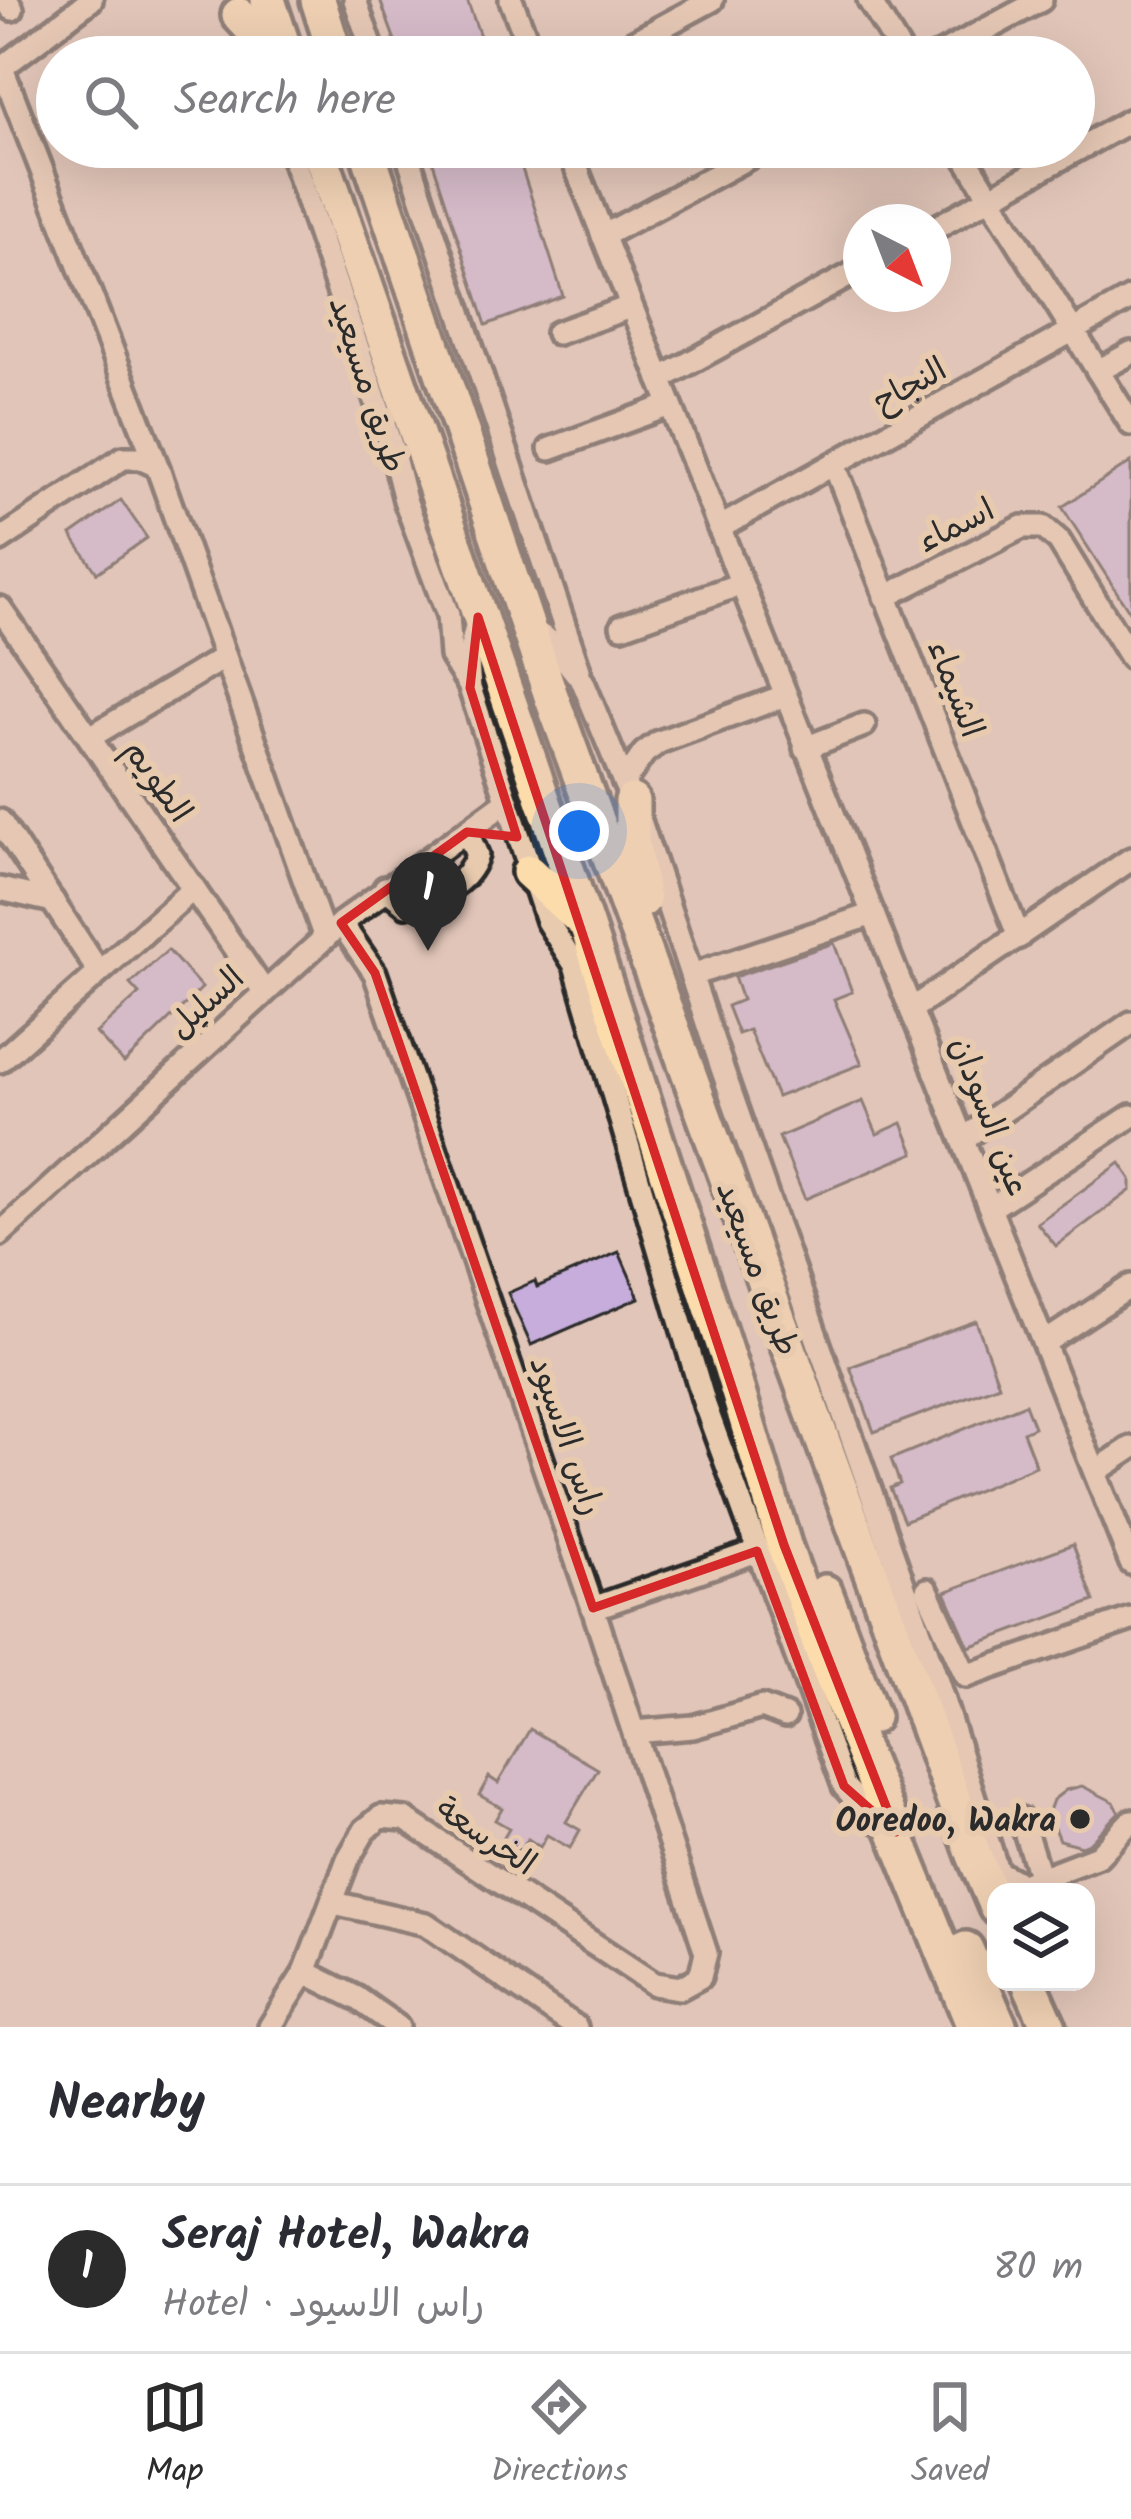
<!DOCTYPE html>
<meta charset="utf-8">
<style>
body{margin:0;font-family:Kalam,"Playpen Sans Arabic",sans-serif;background:#f7f7f7;color:#2b2b33}
.controls{position:absolute;right:36px;bottom:36px;display:grid;overflow:hidden;border-radius:24px;box-shadow:0 12px 48px #0002}
.controls button{width:108px;height:108px;display:grid;place-items:center;padding:0;border:0;border-bottom:3px solid #e1e1e2;background:#fff;color:#2b2b33;font:60px sans-serif}
.compass{position:absolute;left:843px;top:204px;width:108px;height:108px;border-radius:50%;background:#fff;box-shadow:0 12px 48px #0002;rotate:138deg}
.you{position:absolute;left:579px;top:831px;width:42px;height:42px;margin:-30px;border:9px solid #fff;border-radius:50%;background:#1a73e8;box-shadow:0 0 0 18px #1a73e833}
.badge{display:grid;place-items:center;width:78px;height:78px;border-radius:50%;background:#2b2b2b;color:#fff;font-size:39px;font-weight:700}
.pin{position:absolute;translate:-50% -99px;filter:drop-shadow(0 3px 6px #0008)}
.pin::after{content:'';position:absolute;top:63px;width:42px;height:36px;background:inherit;clip-path:polygon(0 0,100% 0,50% 100%)}
.list{margin:0;padding:0;list-style:none}
h2{display:flex;justify-content:space-between;align-items:center;height:156px;margin:0;padding:0 48px;font-size:51px}
h2 small{font-size:39px;font-weight:400;color:#7c7c81}
.list li{display:grid;grid-template-columns:78px 1fr auto;gap:36px;align-items:center;box-sizing:border-box;height:168px;padding:0 48px;border-top:3px solid #e1e1e2}
.list b{display:block;font-size:45px;white-space:nowrap}
.list p{margin:0;font-size:39px;white-space:nowrap;color:#7c7c81}
.list em{font-size:39px;font-style:normal;color:#7c7c81}
.icon{flex:none;width:66px;height:66px;fill:none;stroke:currentColor;stroke-width:2;stroke-linecap:round;stroke-linejoin:round}
.map{position:relative;flex:none;width:1131px;height:2027px;overflow:hidden}
.search{position:absolute;background:#fff;box-shadow:0 12px 48px #0002;left:36px;right:36px;top:36px;height:132px;display:flex;align-items:center;gap:30px;box-sizing:border-box;padding:0 42px;border-radius:66px;color:#7c7c81;font-size:45px}
.sheet{height:324px;background:#fff}
nav{display:flex;justify-content:space-around;align-items:center;box-sizing:border-box;height:168px;border-top:3px solid #e1e1e2;background:#fff;font-size:33px;color:#7c7c81}
nav a{display:grid;justify-items:center;gap:6px}
nav .on{color:#2b2b2b}
.map>svg:first-child{display:block}
.building{fill:#c6addc;stroke:#2b2b2b;stroke-width:3}
.lines{fill:none;stroke-linecap:round;stroke-linejoin:round}
.minor-casing{stroke:#2b2b2b;stroke-width:30}
.highway-casing{stroke:#2b2b2b;stroke-width:42}
.minor{stroke:#e8cbaf;stroke-width:21}
.highway{stroke:#fddcac;stroke-width:33}
.marked{fill:none;stroke:#d62828;stroke-width:9;stroke-linejoin:round}
.poi-dot{fill:#2b2b2b;stroke:#e8cbaf;stroke-width:4.5}
.labels{text-anchor:middle;stroke-width:12;stroke-linejoin:round;paint-order:stroke}
.street-label{font-size:33px;fill:#2b2b2b;stroke:#e8cbaf}
.poi-label{font-size:33px;font-weight:bold;fill:#2b2b2b;stroke:#e8cbaf;text-anchor:end}
</style>
<div class="map">
<svg width="1131" height="2027" viewBox="0 0 1131 2027">
<rect width="100%" height="100%" fill="#e1c5b8"/>
<filter id="ink" filterUnits="userSpaceOnUse"><feTurbulence type="fractalNoise" baseFrequency=".00833" numOctaves="2"/><feDisplacementMap in="SourceGraphic" scale="24" xChannelSelector="R" yChannelSelector="G"/><feConvolveMatrix kernelMatrix="1 2 1 2 8 2 1 2 1" color-interpolation-filters="sRGB"/></filter>
<g filter="url(#ink)">
<g class="building">
<polygon points="380,0 467,0 485,50 480,51 483,57 401,57"/>
<polygon points="428,147 515,147 563,296 486,325"/>
<polygon points="1131,462 1131,614 1062,507"/>
<polygon points="121,500 147,538 97,573 71,535"/>
<polygon points="834,943 852,992 834,999 862,1064 777,1097 749,1030 738,1034 727,1006 742,1000 734,977"/>
<polygon points="168,950 202,988 124,1063 96,1033 139,994 130,984"/>
<polygon points="863,1101 877,1134 902,1123 914,1153 805,1199 779,1137"/>
<polygon points="1120,1163 1131,1179 1131,1190 1056,1246 1037,1223"/>
<polygon points="619,1252 639,1298 531,1345 508,1293 535,1281 537,1287"/>
<polygon points="976,1321 999,1385 874,1432 850,1367"/>
<polygon points="1025,1404 1034,1427 1023,1432 1036,1466 904,1521 890,1488 900,1484 891,1459"/>
<polygon points="1073,1544 1094,1601 969,1647 945,1592"/>
<polygon points="530,1729 598,1769 566,1822 580,1830 570,1848 547,1835 540,1847 528,1839 521,1851 502,1840 509,1828 495,1820 502,1808 479,1795 489,1777 498,1783"/>
<polygon points="1082,1786 1114,1802 1119,1812 1089,1843 1081,1846 1059,1840 1052,1823 1045,1822 1053,1800 1066,1790"/>
</g>
<g class="lines">
<g class="minor-casing">
<g id="minor">
<polyline points="7,0 12,9"/>
<polyline points="355,0 375,57"/>
<polyline points="511,0 533,57"/>
<polyline points="869,0 904,57"/>
<polyline points="606,57 712,0"/>
<polyline points="935,57 1041,0"/>
<polyline points="2,68 157,466 325,938"/>
<polyline points="0,69 91,0"/>
<polyline points="289,147 391,445 405,500 448,615 451,656 469,685"/>
<polyline points="405,147 579,670"/>
<polyline points="568,147 1131,1563"/>
<polyline points="959,147 1131,424"/>
<polyline points="933,229 1131,120"/>
<polyline points="603,236 768,147"/>
<polyline points="557,333 630,307"/>
<polyline points="1098,371 1131,353"/>
<polyline points="660,379 861,269"/>
<polyline points="550,449 670,405"/>
<polyline points="834,464 1019,937"/>
<polyline points="719,528 1131,298"/>
<polyline points="0,540 123,458 140,458 157,466"/>
<polyline points="885,597 1022,527 1043,527 1059,541 1131,658"/>
<polyline points="0,608 264,991"/>
<polyline points="478,618 468,661 470,688 547,921 575,965 705,1405 844,1786 872,1818 894,1831"/>
<polyline points="622,626 741,584"/>
<polyline points="528,627 551,642 583,682 640,821 723,1071 934,1672 1002,1886"/>
<polyline points="90,737 225,657"/>
<polyline points="805,748 864,725"/>
<polyline points="624,782 644,753 659,742 784,696"/>
<polyline points="0,821 99,972"/>
<path d="M385 888 406 905C435 899 467 885 477 855L467 832"/>
<polyline points="0,889 53,901"/>
<polyline points="692,975 873,914"/>
<polyline points="913,1008 1131,859"/>
<polyline points="0,1061 194,888"/>
<polyline points="963,1139 1131,1023"/>
<polyline points="991,1208 1131,1116"/>
<polyline points="0,1234 341,923 506,802"/>
<polyline points="1044,1343 1131,1286"/>
<polyline points="1095,1472 1131,1448"/>
<polyline points="927,1590 966,1676 1131,1619"/>
<polyline points="593,1608 757,1551"/>
<polyline points="634,1732 693,1727 762,1707 785,1716"/>
<polyline points="1021,1819 1040,1878"/>
<polyline points="998,1872 1022,1885 1098,1856 1131,1821"/>
<polyline points="334,1903 426,1924 576,2027"/>
<polyline points="305,1972 357,1998 398,2027"/>
<polyline points="270,2027 305,1972 348,1859 365,1830 381,1817 405,1819 654,1984 680,1988 700,1977 706,1953 593,1608 375,973 341,923"/>
</g>
</g>
<g class="highway-casing">
<g id="highway">
<polyline points="268,0 287,57"/>
<polyline points="318,0 336,57"/>
<polyline points="239,15 278,57"/>
<polyline points="318,147 586,924 731,1369 784,1545 828,1667 974,2027"/>
<polyline points="366,147 551,696 974,1855 996,1907"/>
<polyline points="632,801 632,840 643,900"/>
<polyline points="529,872 581,920"/>
<polyline points="825,1592 872,1717"/>
<polyline points="966,1949 1000,2027"/>
<polyline points="1029,1982 1049,2027"/>
</g>
</g>
<use href="#minor" class="minor"/>
<use href="#highway" class="highway"/>
</g>
</g>
<path d="M0 0H1131V2027H0ZM478 617 784 1545 896 1832 844 1786 757 1551 593 1608 375 973 341 923 467 832 517 837 470 688Z" fill="#e1c5b8" fill-opacity=".55" fill-rule="evenodd"/>
<path class="marked" d="M478 617 784 1545 896 1832 844 1786 757 1551 593 1608 375 973 341 923 467 832 517 837 470 688Z"/>
<circle class="poi-dot" cx="1080" cy="1819" r="12"/>
<g class="labels">
<g class="street-label">
<text transform="translate(369 384) rotate(72)" y="12">طريق مسيعيد</text>
<text transform="translate(909 384) rotate(-29)" y="12">النجاح</text>
<text transform="translate(955 524) rotate(-27)" y="12">اسماء</text>
<text transform="translate(957 688) rotate(69)" y="12">الشيماء</text>
<text transform="translate(159 780) rotate(55)" y="12">الطويم</text>
<text transform="translate(205 1001) rotate(-42)" y="12">السليل</text>
<text transform="translate(991 1116) rotate(69)" y="12">عين السودان</text>
<text transform="translate(759 1268) rotate(70)" y="12">طريق مسيعيد</text>
<text transform="translate(568 1435) rotate(71)" y="12">راس الاسيود</text>
<text transform="translate(487 1835) rotate(34)" y="12">الخرسعة</text>
</g>
<g class="poi-label">
<text x="1056" y="1831">Ooredoo, Wakra</text>
</g>
</g>
</svg>
<div class="controls">
<button><svg class="icon" aria-label="layers" viewBox="0 0 24 24"><path d="M12 4l9 5-9 5-9-5zM3 14l9 5 9-5"/></svg></button>
</div>
<svg class="compass" viewBox="-18 -18 36 36"><path d="M0-13l5 13h-10z" fill="#e53935"/><path d="M0 13l5-13h-10z" fill="#7c7c81"/></svg>
<div class="you"></div>
<div class="pin badge" style="left:428px;top:951px">1</div>
<div class="search"><svg class="icon" aria-label="search" viewBox="0 0 24 24"><circle cx="10" cy="10" r="6"/><path d="M15 15l6 6"/></svg>Search here</div>
</div>
<section class="sheet">
<h2>Nearby<small></small></h2>
<ul class="list">
<li><span class="badge">1</span><div><b>Seraj Hotel, Wakra</b><p>Hotel · راس الاسيود</p></div><em>80 m</em></li>
</ul>
</section>
<nav>
<a class="on"><svg class="icon" aria-label="map" viewBox="0 0 24 24"><path d="M3 6l6-2 6 2 6-2v14l-6 2-6-2-6 2zM9 4v14M15 6v14"/></svg>Map</a>
<a><svg class="icon" aria-label="directions" viewBox="0 0 24 24"><path d="M12 3l9 9-9 9-9-9zM9 14v-3h6M13 9l2 2-2 2"/></svg>Directions</a>
<a><svg class="icon" aria-label="saved" viewBox="0 0 24 24"><path d="M7 4h10v16l-5-4-5 4z"/></svg>Saved</a>
</nav>
